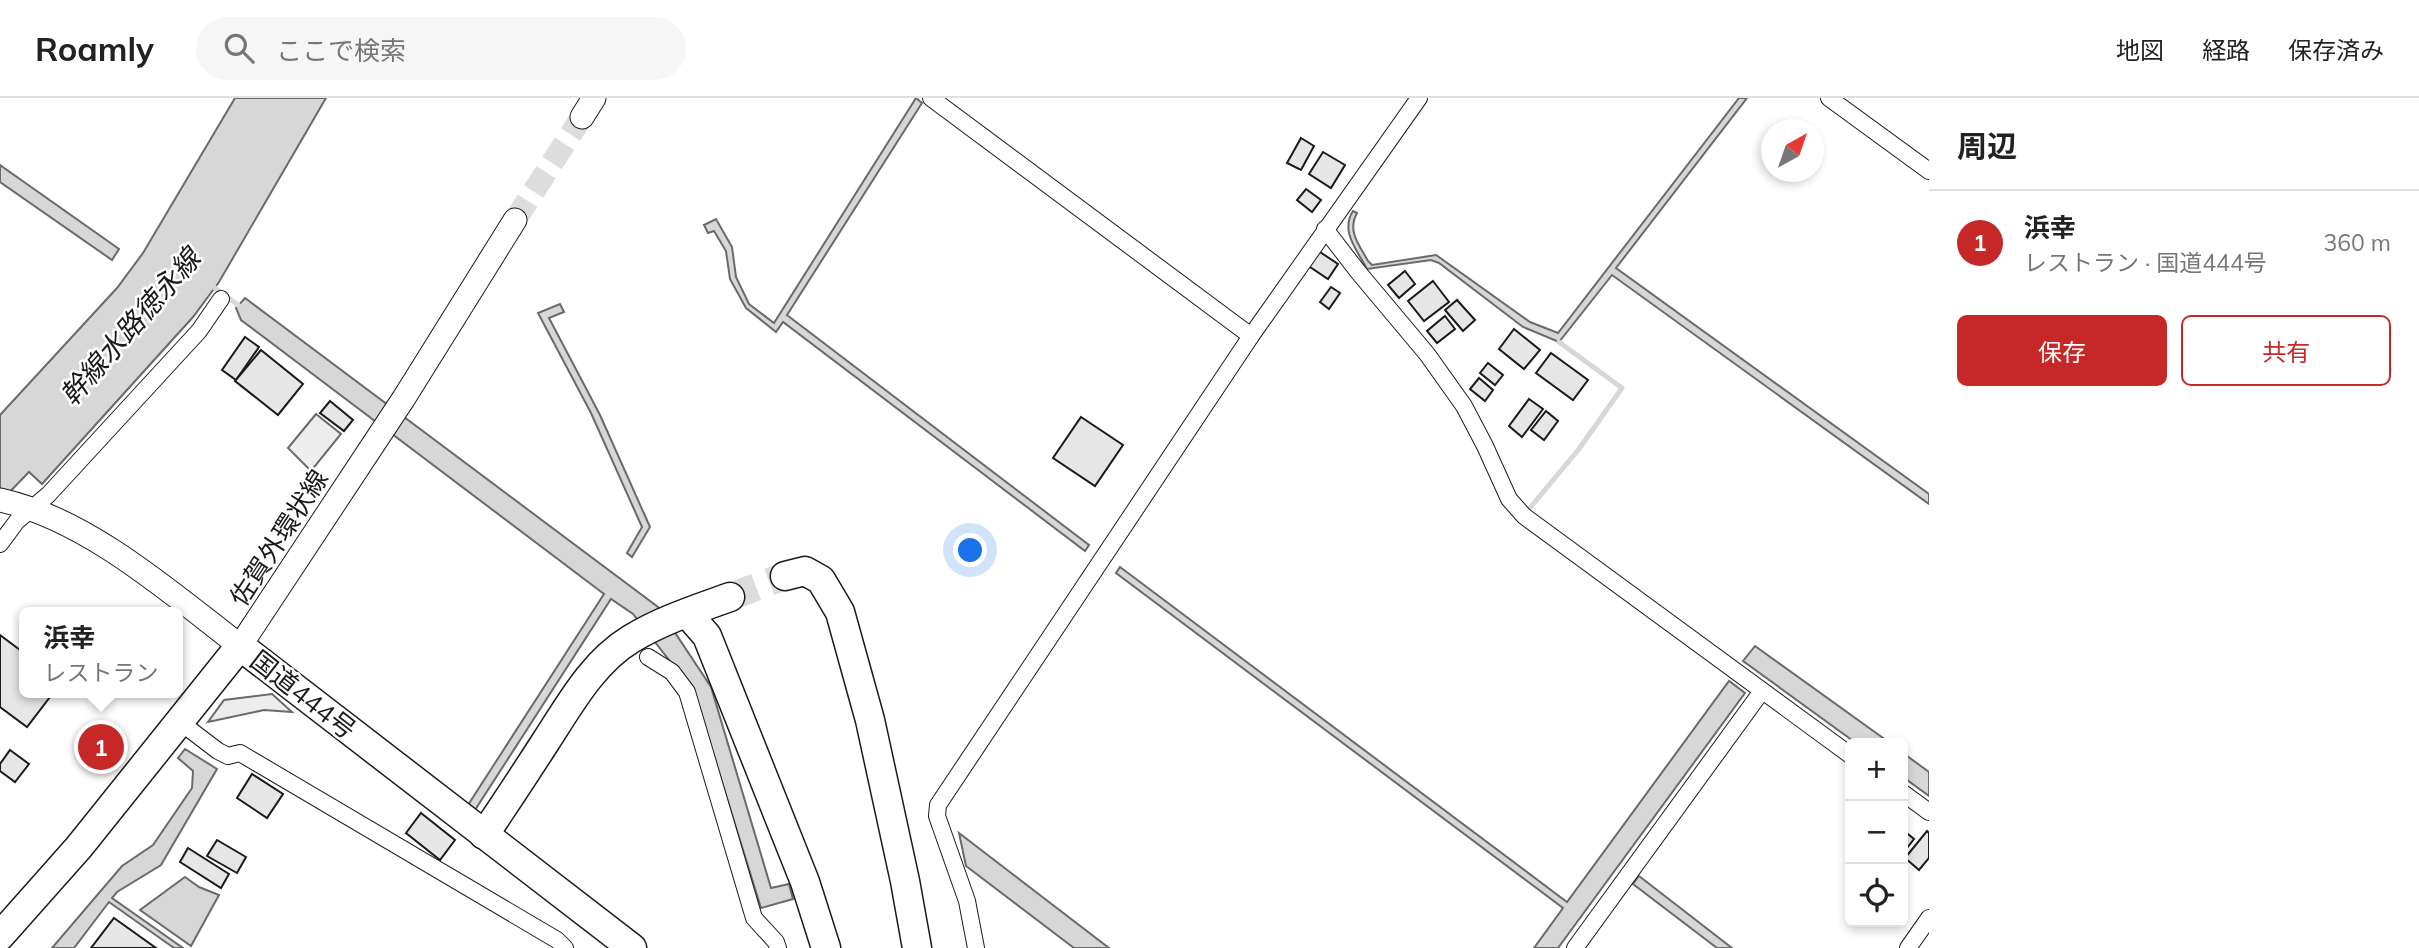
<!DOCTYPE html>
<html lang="ja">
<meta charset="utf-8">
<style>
body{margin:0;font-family:Mulish,"Noto Sans JP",sans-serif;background:#f6f6f6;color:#222}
.controls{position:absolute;right:21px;bottom:21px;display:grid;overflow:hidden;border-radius:10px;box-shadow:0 4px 10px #0003}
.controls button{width:63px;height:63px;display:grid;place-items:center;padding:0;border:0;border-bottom:2px solid #e0e0e0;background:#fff;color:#222;font:35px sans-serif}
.compass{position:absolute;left:1761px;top:21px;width:63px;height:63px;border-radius:50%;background:#fff;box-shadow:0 4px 10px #0003;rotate:40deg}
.you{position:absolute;left:971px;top:453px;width:24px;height:24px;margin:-18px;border:5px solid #fff;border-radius:50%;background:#1a73e8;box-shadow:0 0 0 10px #1a73e833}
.badge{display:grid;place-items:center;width:46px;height:46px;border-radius:50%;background:#c62828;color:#fff;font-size:23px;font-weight:700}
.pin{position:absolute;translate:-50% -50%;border:4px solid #fff;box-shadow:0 2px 7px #0006}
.popup{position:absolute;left:19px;top:509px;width:164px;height:91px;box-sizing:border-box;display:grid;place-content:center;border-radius:10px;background:#fff;filter:drop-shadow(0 2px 5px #0005);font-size:23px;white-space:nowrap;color:#767676}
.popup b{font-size:26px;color:#222}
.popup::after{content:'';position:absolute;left:50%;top:100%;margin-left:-14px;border:14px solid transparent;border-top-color:#fff}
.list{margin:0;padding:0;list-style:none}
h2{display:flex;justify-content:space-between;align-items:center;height:91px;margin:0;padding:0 28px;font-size:30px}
h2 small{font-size:23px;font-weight:400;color:#767676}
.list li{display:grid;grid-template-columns:46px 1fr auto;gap:21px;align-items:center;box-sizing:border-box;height:105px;padding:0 28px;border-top:2px solid #e0e0e0}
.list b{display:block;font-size:26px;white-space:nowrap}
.list p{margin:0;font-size:23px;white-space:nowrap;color:#767676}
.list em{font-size:23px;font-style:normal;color:#767676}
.actions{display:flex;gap:14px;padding:21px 28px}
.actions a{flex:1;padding:16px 0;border:2px solid #c62828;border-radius:10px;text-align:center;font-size:24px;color:#c62828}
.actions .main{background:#c62828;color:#fff}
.icon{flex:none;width:38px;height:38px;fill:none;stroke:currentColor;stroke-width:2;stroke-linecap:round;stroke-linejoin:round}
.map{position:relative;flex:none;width:1929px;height:850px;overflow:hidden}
header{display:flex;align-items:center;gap:42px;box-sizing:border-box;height:98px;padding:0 35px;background:#fff;border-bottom:2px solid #e0e0e0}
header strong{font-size:33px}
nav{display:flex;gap:38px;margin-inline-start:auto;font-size:24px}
.search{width:490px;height:63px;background:#f6f6f6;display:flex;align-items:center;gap:18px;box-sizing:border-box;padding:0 24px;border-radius:38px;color:#767676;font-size:26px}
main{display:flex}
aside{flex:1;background:#fff}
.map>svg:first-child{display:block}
.built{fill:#ededed;stroke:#6a6a6a;stroke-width:2}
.water{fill:#d7d7d7;stroke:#6a6a6a;stroke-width:2}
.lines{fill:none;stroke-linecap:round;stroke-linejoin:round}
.stream{stroke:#d7d7d7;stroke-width:5}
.building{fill:#e6e6e6;stroke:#1a1a1a;stroke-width:2}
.primary-tunnel{stroke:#ddd;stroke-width:23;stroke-dasharray:23 11;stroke-linecap:butt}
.highway-tunnel{stroke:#ddd;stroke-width:28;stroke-dasharray:28 14;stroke-linecap:butt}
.street-casing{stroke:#1a1a1a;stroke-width:18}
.primary-casing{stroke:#1a1a1a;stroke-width:25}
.highway-casing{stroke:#1a1a1a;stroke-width:31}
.street{stroke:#fff;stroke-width:16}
.primary{stroke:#fff;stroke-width:23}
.highway{stroke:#fff;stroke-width:28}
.labels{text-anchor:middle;stroke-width:5;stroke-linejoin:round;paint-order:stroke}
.street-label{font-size:26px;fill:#1a1a1a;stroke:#fff}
.water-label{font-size:28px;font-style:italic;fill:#1a1a1a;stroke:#fff}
</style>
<header>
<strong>Roamly</strong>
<div class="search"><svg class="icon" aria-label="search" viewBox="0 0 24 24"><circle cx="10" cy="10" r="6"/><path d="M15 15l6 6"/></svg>ここで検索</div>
<nav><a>地図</a><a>経路</a><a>保存済み</a></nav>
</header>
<main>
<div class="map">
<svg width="1929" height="850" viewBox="0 0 1929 850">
<rect width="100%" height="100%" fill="#fff"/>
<g class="built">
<polygon points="316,316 341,336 311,373 288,350"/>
<polygon points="272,596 292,614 264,612 208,624 224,602"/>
</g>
<g class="water">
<polygon points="235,0 326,0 219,184 193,219 42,386 29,374 0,404 0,317 117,190 143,155"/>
<polygon points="916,0 922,5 787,217 1089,447 1085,453 783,224 776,234 746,210 730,181 726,153 714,133 708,135 704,127 716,121 732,149 736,179 749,206 774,225"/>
<path d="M1739 0H1747L1616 170 1929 396V406L1612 177 1559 244 1523 229 1439 165 1431 162 1367 171C1357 152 1340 133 1353 113L1357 115C1347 133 1359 147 1368 163L1372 167 1436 157 1530 224 1558 235Z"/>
<polygon points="0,67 119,151 112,162 0,84"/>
<polygon points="245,200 658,509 711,589 771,790 789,786 793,801 761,810 694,594 633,516 611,501 475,712 468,707 604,496 241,222 236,210"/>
<polygon points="560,206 564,214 549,220 600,317 650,429 632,459 627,455 642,429 591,315 538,215"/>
<polygon points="1120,469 1567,804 1729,583 1745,595 1558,850 1534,850 1563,810 1116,475"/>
<polygon points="1755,548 1890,645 1856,645 1743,563"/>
<polygon points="185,651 217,671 161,767 117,794 112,800 183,850 174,850 109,804 74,850 52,850 122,768 153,747 192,690 193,673 178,660"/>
<polygon points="1903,655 1929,674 1929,698 1903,679"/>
<polygon points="959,735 1109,850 1074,850 966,768"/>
<polygon points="1639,778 1732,850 1717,850 1633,786"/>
<polygon points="185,779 199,789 219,797 191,848 140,812"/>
</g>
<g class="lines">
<g class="stream">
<polyline points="211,187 242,210"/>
<polyline points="1529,411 1579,351 1622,290 1559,244"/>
</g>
</g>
<g class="building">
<polygon points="1301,40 1314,48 1301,72 1287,65"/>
<polygon points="1323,54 1345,67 1331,90 1309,76"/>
<polygon points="1306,91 1321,102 1312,114 1297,102"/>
<polygon points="1317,152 1338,166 1328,181 1307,167"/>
<polygon points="1405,173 1415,186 1399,200 1388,187"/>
<polygon points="1433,183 1449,204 1424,223 1408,203"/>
<polygon points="1331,189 1340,195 1329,211 1320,204"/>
<polygon points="1457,202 1475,222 1463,233 1445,212"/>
<polygon points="1445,218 1455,231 1437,245 1427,233"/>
<polygon points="1514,231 1540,252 1524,271 1499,251"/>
<polygon points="245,239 259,249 236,282 222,272"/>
<polygon points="261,252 303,286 278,317 235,283"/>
<polygon points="1551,255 1588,282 1573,302 1536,275"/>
<polygon points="1488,265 1503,277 1495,287 1480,275"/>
<polygon points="1479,280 1493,292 1485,303 1470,291"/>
<polygon points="1529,301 1543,311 1522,339 1509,328"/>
<polygon points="330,303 353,322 344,333 320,315"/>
<polygon points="1546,313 1558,323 1544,342 1531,332"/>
<polygon points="1081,319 1123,347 1095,388 1053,360"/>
<polygon points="0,537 24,555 24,595 53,595 27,629 0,609"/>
<polygon points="106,626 121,638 96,671 81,660"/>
<polygon points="10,652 29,666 15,684 0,673 0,666"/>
<polygon points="252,676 283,696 267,720 237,700"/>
<polygon points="421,715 455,742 440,762 406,735"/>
<polygon points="1903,732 1914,741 1903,755"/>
<polygon points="1927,733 1929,735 1929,760 1919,772 1905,760"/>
<polygon points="217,742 246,759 237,775 207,758"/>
<polygon points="188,750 229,776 221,790 180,764"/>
<polygon points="114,820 156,850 91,850"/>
</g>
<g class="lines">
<polyline class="primary-tunnel" points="515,122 582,19"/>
<polyline class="highway-tunnel" points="730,499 785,478"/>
<g class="street-casing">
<g id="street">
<polyline points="931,0 1251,238"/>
<polyline points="1829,0 1929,73"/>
<polyline points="1325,131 1359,175 1427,256 1464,308 1485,348 1509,401 1524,418 1850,657"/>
<polyline points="0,446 17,423 48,397 199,233 221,201"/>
<polyline points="648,559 672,574 687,594 754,820 776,844 778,850"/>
<polyline points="180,624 218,653 228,658 240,655 557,842 565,850"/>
<polyline points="1903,695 1929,714"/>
<polyline points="976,850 967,803 937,718 938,707 1251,238 1419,0"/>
<polyline points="1575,850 1762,593"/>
<polyline points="1908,850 1929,820"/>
</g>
</g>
<g class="primary-casing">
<g id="primary">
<polyline points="582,19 594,0"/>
<path d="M0 402C87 421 170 494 240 548L404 300 515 122"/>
</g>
</g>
<g class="highway-casing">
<g id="highway">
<polyline points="785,478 805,473 821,482 840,514 870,622 905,783 917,850"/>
<polyline points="687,515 707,538 805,784 826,850"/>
<path d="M484 737C505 706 526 674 546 643 570 606 593 564 631 541 662 522 697 511 730 499"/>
<polyline points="0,838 79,749 240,548 632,850"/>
</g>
</g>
<use href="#street" class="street"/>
<use href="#primary" class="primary"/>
<use href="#highway" class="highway"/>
</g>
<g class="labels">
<g class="street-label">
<text transform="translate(279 440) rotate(-57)" y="9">佐賀外環状線</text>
<text transform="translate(303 597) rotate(38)" y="9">国道444号</text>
</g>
<g class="water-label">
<text transform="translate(130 229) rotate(-49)" y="10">幹線水路徳永線</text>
</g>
</g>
</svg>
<div class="controls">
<button>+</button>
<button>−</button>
<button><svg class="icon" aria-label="locate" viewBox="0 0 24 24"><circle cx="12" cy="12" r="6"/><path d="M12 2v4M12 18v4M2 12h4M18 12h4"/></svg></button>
</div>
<svg class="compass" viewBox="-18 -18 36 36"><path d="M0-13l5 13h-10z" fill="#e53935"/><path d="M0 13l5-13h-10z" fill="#767676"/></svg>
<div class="you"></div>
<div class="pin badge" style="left:101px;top:649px">1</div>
<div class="popup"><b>浜幸</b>レストラン</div>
</div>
<aside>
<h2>周辺<small></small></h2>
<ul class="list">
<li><span class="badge">1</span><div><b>浜幸</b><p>レストラン · 国道444号</p></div><em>360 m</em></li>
</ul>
<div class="actions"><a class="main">保存</a><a>共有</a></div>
</aside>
</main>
